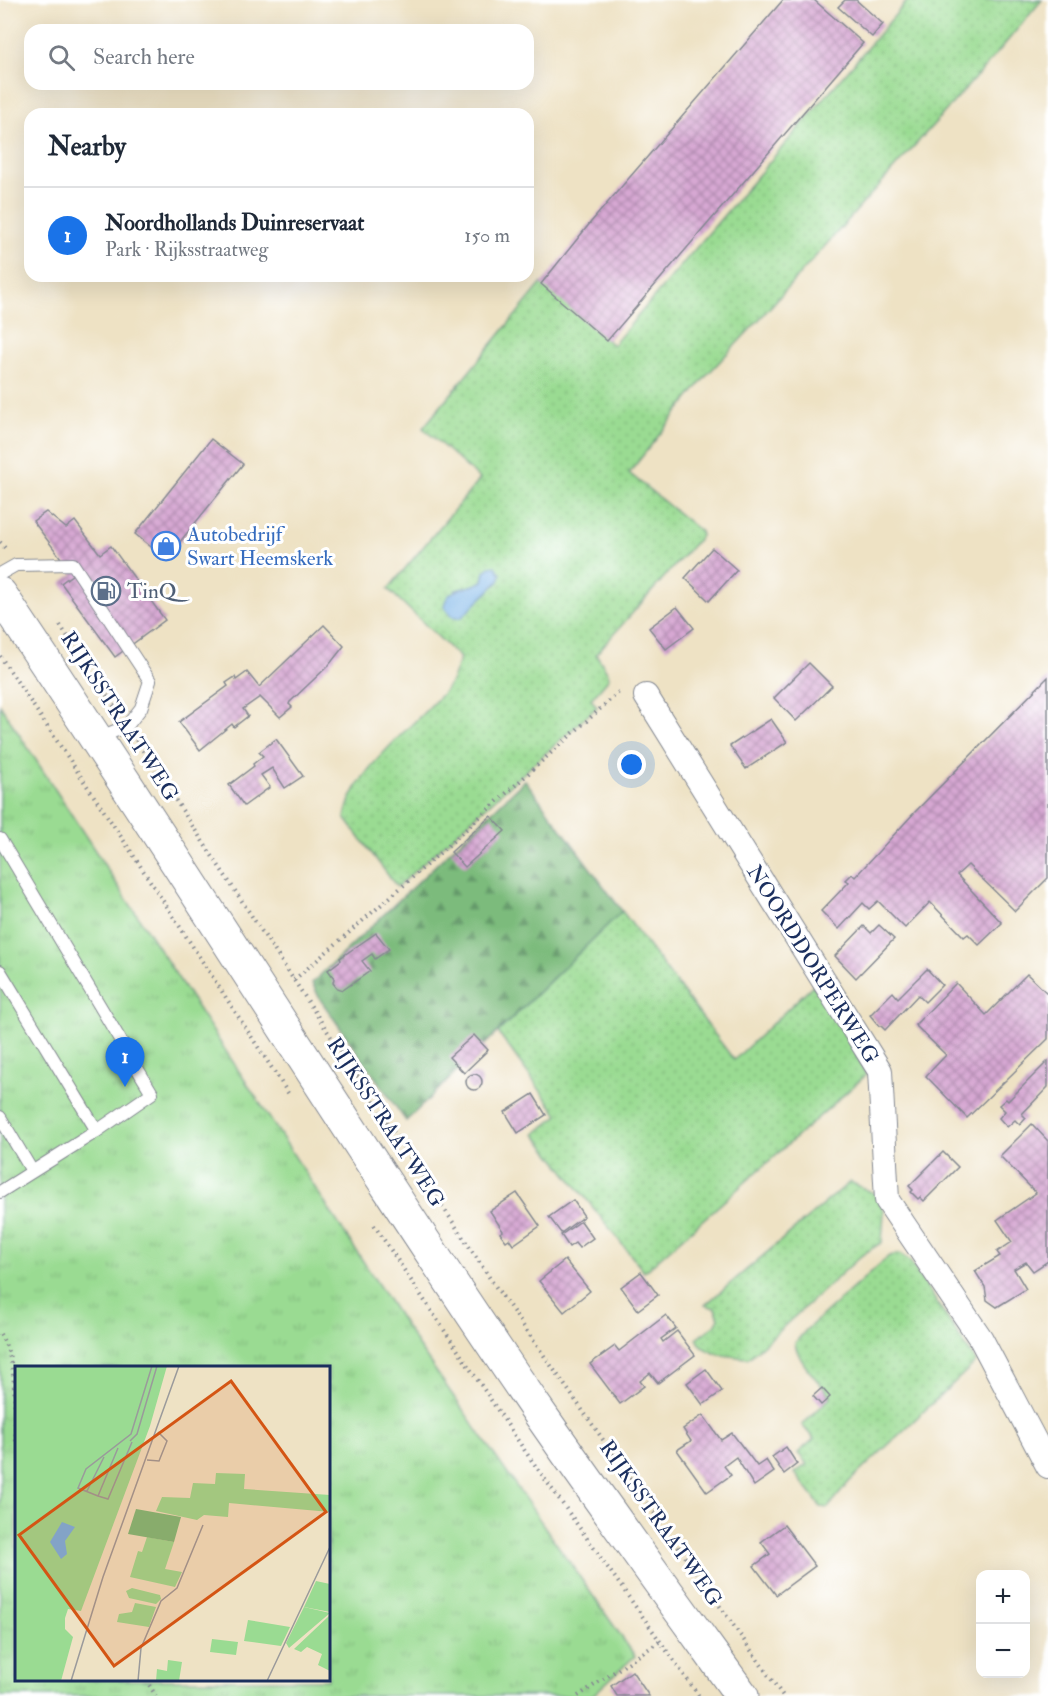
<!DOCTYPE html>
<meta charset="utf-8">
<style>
body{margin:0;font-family:"IM FELL Double Pica",serif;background:#f2f2f3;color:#1f2937}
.controls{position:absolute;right:18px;bottom:18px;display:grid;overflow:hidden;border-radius:12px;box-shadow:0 6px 24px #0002}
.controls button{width:54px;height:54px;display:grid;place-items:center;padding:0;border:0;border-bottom:2px solid #e0e1e3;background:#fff;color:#1f2937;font:30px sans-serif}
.you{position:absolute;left:632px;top:765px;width:21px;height:21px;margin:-15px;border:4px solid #fff;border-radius:50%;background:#1a73e8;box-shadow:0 0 0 9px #1a73e833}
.badge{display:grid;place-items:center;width:39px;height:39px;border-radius:50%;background:#1a73e8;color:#fff;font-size:20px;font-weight:700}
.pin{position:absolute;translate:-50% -50px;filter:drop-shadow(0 2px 3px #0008)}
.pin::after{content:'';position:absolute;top:32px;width:21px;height:18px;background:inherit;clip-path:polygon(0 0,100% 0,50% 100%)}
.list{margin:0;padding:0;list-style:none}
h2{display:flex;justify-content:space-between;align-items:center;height:78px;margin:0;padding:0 24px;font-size:26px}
h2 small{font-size:20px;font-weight:400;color:#747a83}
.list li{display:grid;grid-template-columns:39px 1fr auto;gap:18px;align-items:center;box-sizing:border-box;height:96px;padding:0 24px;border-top:2px solid #e0e1e3}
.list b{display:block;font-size:22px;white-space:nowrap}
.list p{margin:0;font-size:20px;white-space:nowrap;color:#747a83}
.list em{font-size:20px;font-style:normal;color:#747a83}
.icon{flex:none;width:33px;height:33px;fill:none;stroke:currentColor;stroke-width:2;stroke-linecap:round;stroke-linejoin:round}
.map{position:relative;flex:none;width:1048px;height:1696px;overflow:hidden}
.search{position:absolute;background:#fff;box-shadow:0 6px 24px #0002;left:24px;top:24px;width:510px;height:66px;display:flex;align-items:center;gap:15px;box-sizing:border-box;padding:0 21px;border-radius:18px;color:#747a83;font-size:22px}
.panel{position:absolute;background:#fff;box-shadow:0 6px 24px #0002;left:24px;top:108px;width:510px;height:174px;border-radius:18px}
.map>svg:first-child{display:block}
.grass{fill:url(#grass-dots);stroke:#5a8578;stroke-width:1.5;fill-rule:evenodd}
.forest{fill:url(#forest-firs);stroke:#4b756d;stroke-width:1.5}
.park{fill:url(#park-tufts);stroke:#5a8578;stroke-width:1.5;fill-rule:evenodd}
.water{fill:#75b1e7;stroke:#4870a2;stroke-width:1.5}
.building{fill:url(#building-cross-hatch)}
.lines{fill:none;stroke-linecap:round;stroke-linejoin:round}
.lane-casing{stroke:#848891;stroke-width:14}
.street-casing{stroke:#848891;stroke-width:26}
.secondary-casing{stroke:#848891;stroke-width:35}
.path{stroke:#848891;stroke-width:4;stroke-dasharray:1.5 4.5;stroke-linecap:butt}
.lane{stroke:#fff;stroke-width:12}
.street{stroke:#fff;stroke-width:24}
.secondary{stroke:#fff;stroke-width:33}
.labels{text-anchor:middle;stroke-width:6;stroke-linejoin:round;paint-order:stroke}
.shop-label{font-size:21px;fill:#366cbe;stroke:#fff;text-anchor:start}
.service-label{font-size:21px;fill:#4e5e75;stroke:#fff;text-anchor:start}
.street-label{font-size:21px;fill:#1b2f5e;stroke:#fff}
.inset-road{fill:none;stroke:#9a9a9b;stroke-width:1.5}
.view{fill:#d45514;fill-opacity:0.15;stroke:#d45514;stroke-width:3}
.inset-edge{fill:none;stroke:#1b2f5e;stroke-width:3}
</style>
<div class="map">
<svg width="1048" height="1696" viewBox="0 0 1048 1696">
<defs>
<pattern id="grass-dots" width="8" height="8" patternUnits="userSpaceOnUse" patternTransform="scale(1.5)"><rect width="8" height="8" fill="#9adb92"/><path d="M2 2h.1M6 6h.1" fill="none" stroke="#84bc80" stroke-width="1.8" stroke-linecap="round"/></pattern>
<pattern id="forest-firs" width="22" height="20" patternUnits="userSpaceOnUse" patternTransform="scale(1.5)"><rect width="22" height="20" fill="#7bbb7c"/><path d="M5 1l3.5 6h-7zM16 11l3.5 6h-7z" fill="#649869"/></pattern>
<pattern id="park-tufts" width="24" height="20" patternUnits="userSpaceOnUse" patternTransform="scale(1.5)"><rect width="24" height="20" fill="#9adb92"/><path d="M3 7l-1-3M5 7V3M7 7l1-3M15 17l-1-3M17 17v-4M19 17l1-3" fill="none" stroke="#84bc80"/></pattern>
<pattern id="building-cross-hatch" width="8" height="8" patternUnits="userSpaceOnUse" patternTransform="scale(1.5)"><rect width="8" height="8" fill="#d7a8d3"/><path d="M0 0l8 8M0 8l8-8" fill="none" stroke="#ae89ae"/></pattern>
</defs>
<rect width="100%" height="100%" fill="#fff"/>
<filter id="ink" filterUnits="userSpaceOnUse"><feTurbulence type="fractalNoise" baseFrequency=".0167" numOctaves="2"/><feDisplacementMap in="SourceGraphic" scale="12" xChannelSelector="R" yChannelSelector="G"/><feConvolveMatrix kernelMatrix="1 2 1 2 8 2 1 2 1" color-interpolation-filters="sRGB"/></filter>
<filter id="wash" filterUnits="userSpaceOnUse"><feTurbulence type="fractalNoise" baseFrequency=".008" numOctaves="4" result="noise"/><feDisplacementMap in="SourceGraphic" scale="24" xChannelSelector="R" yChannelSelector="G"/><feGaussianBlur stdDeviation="1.35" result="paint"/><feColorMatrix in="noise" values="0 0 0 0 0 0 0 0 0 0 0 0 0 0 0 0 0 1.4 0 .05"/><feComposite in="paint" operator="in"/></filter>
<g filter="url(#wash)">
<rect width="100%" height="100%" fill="#eee2c4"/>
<g class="grass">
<path d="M908 0H1042L993 58 756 323 707 375 629 473 700 531 701 536 596 654 608 673 609 678 591 699 597 707 397 887 345 818C352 769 417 725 447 688 453 681 456 668 460 658L388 589 480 479 423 428 542 283 613 345ZM485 572 499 581 461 618 451 616 455 590 476 585 483 581Z"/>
<polygon points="622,911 734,1060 813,985 845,1031 866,1075 644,1272 535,1134 558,1115 498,1032"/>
<path d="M850 1182 876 1194 884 1211 882 1242 862 1255 749 1358C732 1356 703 1357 697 1338L715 1325 719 1318 715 1308 705 1305Z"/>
<path d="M899 1254 909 1260 976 1362 849 1482 828 1508 821 1507 795 1473 807 1464 798 1453 814 1439 802 1425 831 1397C819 1381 798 1363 795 1343L806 1330 889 1256Z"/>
</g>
<polygon class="forest" points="525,780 622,911 406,1121 320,999 312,983"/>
<path class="park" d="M0 705 419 1347 635 1656 592 1696H0ZM16 1368H328V1680H16Z"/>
<path class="water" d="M496 566 501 574 499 581 461 618 451 616 444 607C446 586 469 590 483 581L485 572 490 567Z"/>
<g id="blocks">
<g class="building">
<polygon points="783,0 814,0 863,43 607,341 541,284 591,222"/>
<polygon points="845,0 856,0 883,24 872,37 838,7"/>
<polygon points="211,439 243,464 166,559 135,534"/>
<polygon points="46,512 66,528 75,521 100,554 111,546 165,620 115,657 61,583 73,574 33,521"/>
<polygon points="712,548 737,570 709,601 685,578"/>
<polygon points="677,607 694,628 666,649 649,628"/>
<polygon points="324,625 344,646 329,665 290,702 289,704 292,707 280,717 260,697 243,709 248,716 234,727 232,724 200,750 179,722 228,686 226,683 235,677 236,680 247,672 259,687"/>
<polygon points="809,663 832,686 796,721 774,698"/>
<polygon points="1048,677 1048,878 1015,911 968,865 957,875 1002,923 979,945 968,934 964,937 930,902 905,928 878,901 869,909 863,903 839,929 821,911 849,882 846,880 852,874 855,877 915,812"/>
<polygon points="771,719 787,742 746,769 730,746"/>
<polygon points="276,739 303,776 285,788 272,768 261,775 270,787 244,806 229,785 254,766 253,764 263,756 259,752"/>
<polygon points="491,816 505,831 465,867 451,852"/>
<polygon points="879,925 894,939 856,978 835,956 864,926 871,933"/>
<polygon points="376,933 389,949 375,959 372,954 362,961 370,971 343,990 337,988 333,983 334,978 328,970 341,960 340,958"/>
<polygon points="927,969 942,985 925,1002 918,995 885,1030 881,1026 879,1026 870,1015 893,992 898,998"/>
<polygon points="1027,974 1048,994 1048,1039 967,1118 926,1076 946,1055 915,1025 956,983 986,1015"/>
<polygon points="474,1035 488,1050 464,1073 449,1057"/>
<polygon points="1048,1061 1048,1087 1022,1114 1026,1118 1020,1125 1015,1120 1007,1127 999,1118 1005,1111 999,1105 1006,1099 1008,1101"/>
<circle cx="474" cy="1082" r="8"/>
<polygon points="533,1094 546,1115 518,1133 505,1112"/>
<polygon points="1032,1124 1048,1141 1048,1261 1033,1271 1026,1262 1014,1269 1026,1289 997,1307 987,1300 985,1287 975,1271 1000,1256 997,1252 1012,1242 997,1220 1036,1193 1000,1156"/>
<polygon points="943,1152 958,1167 924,1201 920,1197 918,1199 911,1192 913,1190 909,1186"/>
<polygon points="517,1193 540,1226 513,1245 509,1239 506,1241 500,1233 503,1231 490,1211"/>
<polygon points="573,1200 584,1216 561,1233 549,1217"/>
<polygon points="581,1221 593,1238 579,1248 575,1243 569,1247 561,1235"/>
<polygon points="565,1260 590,1291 564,1312 539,1281"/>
<polygon points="641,1272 658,1295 638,1310 621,1287"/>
<polygon points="666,1315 676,1328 661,1339 663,1342 677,1331 695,1355 658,1383 650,1373 640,1381 644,1386 620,1404 590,1364 615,1346 619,1351"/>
<polygon points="706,1369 722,1391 703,1405 687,1383"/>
<polygon points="822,1388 830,1397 821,1405 813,1396"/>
<polygon points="703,1415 721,1440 732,1433 757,1466 766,1460 774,1472 754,1486 736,1457 724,1466 731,1475 707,1492 677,1450 691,1441 683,1429"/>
<polygon points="786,1447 797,1464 784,1474 772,1457"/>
<polygon points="784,1525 815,1566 776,1595 754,1566 770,1554 761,1542"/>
<polygon points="632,1671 647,1693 649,1696 617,1696 611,1686"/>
</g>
</g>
</g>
<g filter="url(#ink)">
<use href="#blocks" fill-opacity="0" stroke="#848891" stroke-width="1.5"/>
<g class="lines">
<g class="lane-casing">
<g id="lane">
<polyline points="0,574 16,565 73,564 150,681 141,708 127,726 98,738"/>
<polyline points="0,839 152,1093 97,1131 0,971"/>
<polyline points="0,1117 32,1171"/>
<polyline points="0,1192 97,1131"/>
</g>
</g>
<g class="street-casing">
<polyline id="street" points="646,696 880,1071 887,1200 981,1339 1048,1466"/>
</g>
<g class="secondary-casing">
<path id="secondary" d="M0 594C183 866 355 1144 540 1414 606 1509 674 1602 742 1696"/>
</g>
<g class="path">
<polyline points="0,542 5,548"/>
<polyline points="60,625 116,709"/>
<polyline points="0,656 126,844 290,1096"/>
<polyline points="136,740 491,1280 783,1696"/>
<polyline points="294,980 404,885 620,691"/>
<polyline points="374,1225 525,1451 699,1696"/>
<path d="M0 1334C20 1367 12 1406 16 1442"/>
<polyline points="146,1680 156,1696"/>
<polyline points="578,1696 659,1642"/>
</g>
<use href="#lane" class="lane"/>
<use href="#street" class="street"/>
<use href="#secondary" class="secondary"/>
</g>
</g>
<defs>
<g id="shop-ring" transform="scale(1.5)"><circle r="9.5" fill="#fff" stroke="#3f7fe0" stroke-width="1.5"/><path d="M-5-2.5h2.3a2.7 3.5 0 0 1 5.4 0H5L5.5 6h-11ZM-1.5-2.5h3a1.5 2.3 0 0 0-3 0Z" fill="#3f7fe0"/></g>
<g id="fuel-ring" transform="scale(1.5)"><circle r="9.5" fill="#fff" stroke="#5c6f8a" stroke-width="1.5"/><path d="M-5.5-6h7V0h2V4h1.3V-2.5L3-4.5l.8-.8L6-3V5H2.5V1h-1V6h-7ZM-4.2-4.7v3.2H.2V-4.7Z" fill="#5c6f8a"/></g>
</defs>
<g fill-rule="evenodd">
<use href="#shop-ring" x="166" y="546"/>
<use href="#fuel-ring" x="106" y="591"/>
</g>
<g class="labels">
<g class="shop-label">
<text x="187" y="541">Autobedrijf<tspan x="187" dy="24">Swart Heemskerk</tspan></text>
</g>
<g class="service-label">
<text x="127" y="598">TinQ</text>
</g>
<g class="street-label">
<text transform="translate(120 716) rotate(57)" y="7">RIJKSSTRAATWEG</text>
<text transform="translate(813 964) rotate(58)" y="7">NOORDDORPERWEG</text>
<text transform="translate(386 1122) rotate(57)" y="7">RIJKSSTRAATWEG</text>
<text transform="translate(661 1523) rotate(55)" y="7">RIJKSSTRAATWEG</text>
</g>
</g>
<g transform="translate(15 1366)">
<rect width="315" height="315" fill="#eee2c4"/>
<path d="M201 107 230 108 229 123 315 129V146L214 137 213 151 189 149 182 154 141 145 147 131 175 132 178 117 200 118ZM132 171 159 176 150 203 167 206 160 221 115 211 123 185 127 186ZM301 215 315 218V246L289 241ZM117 222 145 229 146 233 141 238 114 232 111 225ZM120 237 141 241 134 261 102 256 104 248 117 246ZM315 249V305L303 299 307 288 292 281 286 286 279 283ZM233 254 275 261 266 280 229 275Z" fill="#9adb92"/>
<path d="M121 143 166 151 159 176 113 168Z" fill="#7bbb7c"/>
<path d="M0 0H152L135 60 66 245 53 243 50 252V263L58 271 46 315H0Z" fill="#9adb92"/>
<path d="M289 241 315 247 274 282 271 277ZM197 273 223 276 221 289 195 286ZM153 294 167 296 164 315H141L142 303 152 305Z" fill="#9adb92"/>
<path d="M47 156 60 161 50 175 52 188 46 193 35 176Z" fill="#75b1e7"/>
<path class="inset-road" d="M115 75 122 68 142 0M103 82 83 130 93 133 117 76M132 94 144 95 152 75 143 66M72 125 89 91M83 130 63 122 71 103 116 68 137 0M56 315 88 211 164 0M123 315 126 282 146 235 162 222 188 159M252 315 315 181"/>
<path class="view" d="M216 15 311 146 99 300 4 169Z"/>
<rect width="315" height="315" class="inset-edge"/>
</g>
</svg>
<div class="controls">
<button>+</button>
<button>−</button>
</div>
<div class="you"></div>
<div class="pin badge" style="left:125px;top:1087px">1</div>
<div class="search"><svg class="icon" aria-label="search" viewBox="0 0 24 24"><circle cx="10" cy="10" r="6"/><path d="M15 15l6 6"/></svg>Search here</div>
<section class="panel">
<h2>Nearby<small></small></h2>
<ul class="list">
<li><span class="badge">1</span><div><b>Noordhollands Duinreservaat</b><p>Park · Rijksstraatweg</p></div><em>150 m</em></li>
</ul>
</section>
</div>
